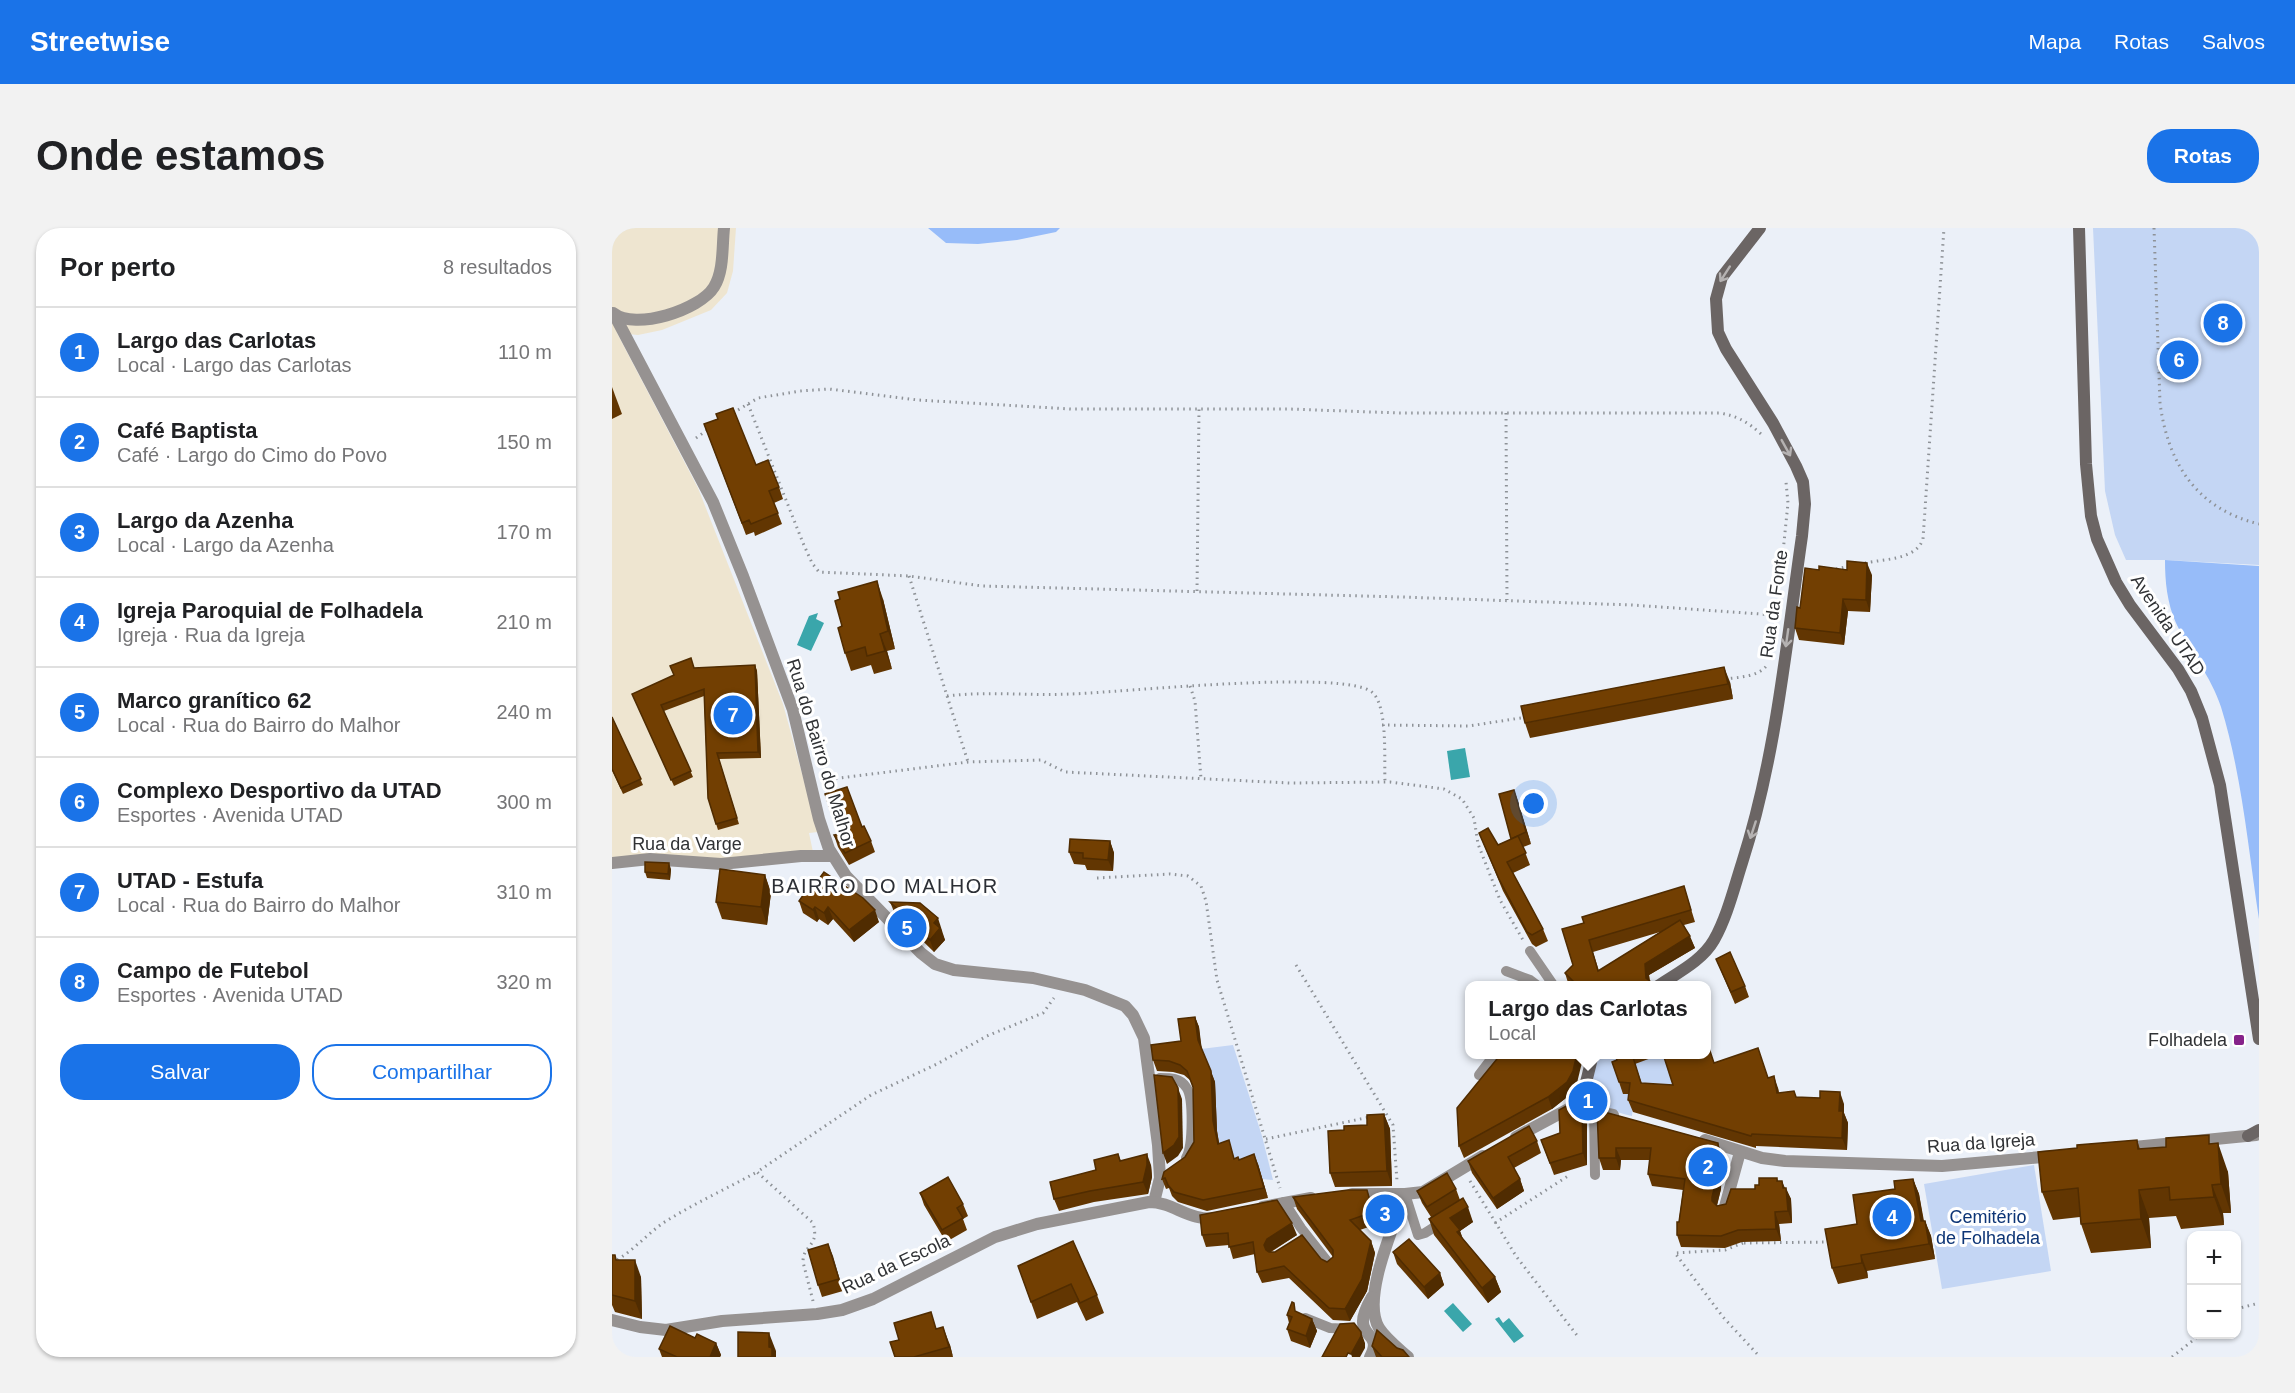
<!DOCTYPE html>
<html lang="pt">
<meta charset="utf-8">
<style>
body{margin:0;font-family:Helvetica,sans-serif;background:#f2f2f2;color:#202124}
.controls{position:absolute;right:18px;bottom:18px;display:grid;overflow:hidden;border-radius:12px;box-shadow:0 2px 4px #0004}
.controls button{width:54px;height:54px;display:grid;place-items:center;padding:0;border:0;border-bottom:2px solid #e0e0e0;background:#fff;color:#202124;font:30px sans-serif}
.you{position:absolute;left:922px;top:576px;width:21px;height:21px;margin:-15px;border:4px solid #fff;border-radius:50%;background:#1a73e8;box-shadow:0 0 0 9px #1a73e833}
.badge{display:grid;place-items:center;width:39px;height:39px;border-radius:50%;background:#1a73e8;color:#fff;font-size:20px;font-weight:700}
.pin{position:absolute;translate:-50% -50%;border:3px solid #fff;box-shadow:0 2px 6px #0006}
.popup{position:absolute;left:853px;top:753px;width:246px;height:78px;box-sizing:border-box;display:grid;place-content:center;border-radius:12px;background:#fff;filter:drop-shadow(0 2px 4px #0005);font-size:20px;white-space:nowrap;color:#757577}
.popup b{font-size:22px;color:#202124}
.popup::after{content:'';position:absolute;left:50%;top:100%;margin-left:-12px;border:12px solid transparent;border-top-color:#fff}
.list{margin:0;padding:0;list-style:none}
h2{display:flex;justify-content:space-between;align-items:center;height:78px;margin:0;padding:0 24px;font-size:26px}
h2 small{font-size:20px;font-weight:400;color:#757577}
.list li{display:grid;grid-template-columns:39px 1fr auto;gap:18px;align-items:center;box-sizing:border-box;height:90px;padding:0 24px;border-top:2px solid #e0e0e0}
.list b{display:block;font-size:22px;white-space:nowrap}
.list p{margin:0;font-size:20px;white-space:nowrap;color:#757577}
.list em{font-size:20px;font-style:normal;color:#757577}
.actions{display:flex;gap:12px;padding:18px 24px}
.actions a{flex:1;padding:14px 0;border:2px solid #1a73e8;border-radius:24px;text-align:center;font-size:21px;color:#1a73e8}
.actions .main{background:#1a73e8;color:#fff}
.map{position:relative;flex:none;width:1647px;height:1129px;overflow:hidden;border-radius:24px}
header{display:flex;align-items:center;gap:36px;box-sizing:border-box;height:84px;padding:0 30px;background:#1a73e8;color:#fff}
header strong{font-size:28px}
nav{display:flex;gap:33px;margin-inline-start:auto;font-size:21px}
.intro{display:flex;align-items:center;justify-content:space-between;box-sizing:border-box;height:144px;padding:0 36px}
h1{margin:0;font-size:42px}
.button{padding:15px 27px;border-radius:24px;background:#1a73e8;color:#fff;font-size:21px;font-weight:700}
main{display:flex;gap:36px;padding:0 36px}
aside{flex:1;background:#fff;border-radius:24px;box-shadow:0 2px 4px #0004}
.map>svg:first-child{display:block}
.education{fill:#eee5d0}
.green{fill:#c4d6f4}
.forest{fill:#97bcf9}
.water{fill:#3aa6ab}
.lines{fill:none;stroke-linecap:round;stroke-linejoin:round}
.path{stroke:#8e9297;stroke-width:3;stroke-dasharray:1.5 4.5;stroke-linecap:butt}
.lane{stroke:#969291;stroke-width:10}
.street{stroke:#969291;stroke-width:12}
.secondary{stroke:#6b6564;stroke-width:12}
.wall{fill:#623602;fill-rule:evenodd}
.shaded-wall{fill:#502c01}
.building{fill:#723f02;stroke:#502c01;stroke-width:1.5}
.oneway{stroke:#b5b2b2}
.poi-dot{fill:#86228a;stroke:#fff;stroke-width:2}
.labels{text-anchor:middle;stroke-width:6;stroke-linejoin:round;paint-order:stroke}
.street-label{font-size:18px;fill:#303235;stroke:#fff}
.poi-label{font-size:18px;fill:#303235;stroke:#fff;text-anchor:end}
.park-label{font-size:18px;fill:#0d3576;stroke:#fff}
.neighbourhood-label{font-size:20px;letter-spacing:1.5px;fill:#2c2f35;stroke:#fff}
</style>
<header>
<strong>Streetwise</strong>
<nav><a>Mapa</a><a>Rotas</a><a>Salvos</a></nav>
</header>
<div class="intro"><h1>Onde estamos</h1><a class="button">Rotas</a></div>
<main>
<aside>
<h2>Por perto<small>8 resultados</small></h2>
<ul class="list">
<li><span class="badge">1</span><div><b>Largo das Carlotas</b><p>Local · Largo das Carlotas</p></div><em>110 m</em></li>
<li><span class="badge">2</span><div><b>Café Baptista</b><p>Café · Largo do Cimo do Povo</p></div><em>150 m</em></li>
<li><span class="badge">3</span><div><b>Largo da Azenha</b><p>Local · Largo da Azenha</p></div><em>170 m</em></li>
<li><span class="badge">4</span><div><b>Igreja Paroquial de Folhadela</b><p>Igreja · Rua da Igreja</p></div><em>210 m</em></li>
<li><span class="badge">5</span><div><b>Marco granítico 62</b><p>Local · Rua do Bairro do Malhor</p></div><em>240 m</em></li>
<li><span class="badge">6</span><div><b>Complexo Desportivo da UTAD</b><p>Esportes · Avenida UTAD</p></div><em>300 m</em></li>
<li><span class="badge">7</span><div><b>UTAD - Estufa</b><p>Local · Rua do Bairro do Malhor</p></div><em>310 m</em></li>
<li><span class="badge">8</span><div><b>Campo de Futebol</b><p>Esportes · Avenida UTAD</p></div><em>320 m</em></li>
</ul>
<div class="actions"><a class="main">Salvar</a><a>Compartilhar</a></div>
</aside>
<div class="map">
<svg width="1647" height="1129" viewBox="0 0 1647 1129">
<rect width="100%" height="100%" fill="#ebf0f8"/>
<polygon class="education" points="0,0 124,0 121,43 115,65 99,82 50,102 26,107 5,105 86,260 171,476 206,604 197,605 201,624 100,633 0,629"/>
<g class="green">
<polygon points="1481,0 1647,0 1647,337 1553,332 1514,332 1503,307 1493,263"/>
<polygon points="621,817 650,908 661,952 650,951 646,936 631,942 609,926 589,821"/>
<path d="M988 827H1051L1066 869 1022 867 1020 888C985 881 970 860 988 827Z"/>
<polygon points="1422,937 1439,1043 1330,1061 1312,956"/>
</g>
<g class="forest">
<polygon points="316,0 448,0 444,4 405,12 366,16 334,15"/>
<path d="M1553 332 1647 338V691C1636 620 1630 547 1609 479 1599 448 1578 424 1564 395 1555 375 1553 353 1553 332Z"/>
</g>
<g class="water">
<polygon points="206,385 204,391 212,395 199,423 185,417 197,388"/>
<polygon points="853,520 858,549 839,552 835,523"/>
<polygon points="841,1075 860,1096 851,1104 832,1083"/>
<polygon points="887,1089 891,1095 897,1090 912,1108 902,1115 883,1091"/>
</g>
<g class="lines">
<g class="path">
<path d="M1542 0 1548 175C1556 236 1585 281 1647 296"/>
<polyline points="136,176 191,315 200,335 207,344 297,348 370,358 790,369 1020,377 1163,387"/>
<path d="M121 185 146 170 188 163 217 161 306 172 459 181H677L788 185H1108C1125 188 1136 194 1149 206"/>
<polyline points="894,185 895,372"/>
<polyline points="84,210 98,200"/>
<polyline points="1170,334 1176,275 1174,254"/>
<path d="M1253 335C1272 331 1304 332 1311 311L1332 0"/>
<polyline points="1224,341 1238,338"/>
<polyline points="297,348 356,534"/>
<polyline points="585,363 587,181"/>
<path d="M1113 451C1128 449 1147 449 1156 436"/>
<polyline points="578,458 583,473 589,551"/>
<path d="M335 468C376 463 417 468 458 466 504 465 736 440 761 465 776 480 772 533 773 554"/>
<polyline points="770,497 857,498 915,489"/>
<polyline points="212,552 356,534 429,532 453,544 678,555 778,554 832,561 850,571 862,590 866,616 888,672 911,712"/>
<polyline points="485,650 558,646 576,648 589,658 594,673 605,752 668,960"/>
<polyline points="684,737 781,897 785,953"/>
<polyline points="654,911 758,889"/>
<polyline points="858,953 904,1028 967,1110"/>
<polyline points="883,995 956,948"/>
<polyline points="1131,1015 1113,1022 1063,1025 1111,1089 1148,1129"/>
<polyline points="1132,1015 1218,1014"/>
<path d="M0 1035C20 1024 33 1008 51 995 81 976 114 961 145 944"/>
<path d="M201 1073 191 1034C191 1016 208 1019 201 995L145 944 259 867 325 836 375 808 431 785 442 770"/>
<polyline points="1624,1081 1647,1075"/>
<polyline points="1560,1129 1589,1106"/>
</g>
<g class="lane">
<polyline points="918,723 942,758"/>
<polyline points="894,743 918,752 926,758"/>
<polyline points="867,847 883,826"/>
<path d="M548 850C559 850 568 850 574 859 582 869 581 919 574 930"/>
<polyline points="982,882 983,947"/>
<polyline points="793,966 806,1007 813,1005 832,993"/>
<polyline points="672,974 689,1000 719,1038"/>
<polyline points="693,1090 718,1100 739,1101"/>
</g>
<g class="street">
<path d="M1 85C23 103 88 82 102 59 112 43 110 19 112 0"/>
<polyline points="3,88 101,274 131,348 181,482 207,591 217,621 234,648 309,725 323,736 342,742 421,750 473,762 513,778 521,787 532,810 546,917 548,950 542,974"/>
<polyline points="0,635 38,631 109,636 189,628 221,628"/>
<polyline points="904,909 960,879 1001,887"/>
<polyline points="1093,912 1150,930 1173,933 1330,938 1441,928"/>
<polyline points="1512,920 1644,907"/>
<polyline points="740,966 793,966 811,964 871,928"/>
<path d="M793 966C782 998 749 1070 767 1100 774 1111 786 1120 796 1129"/>
<polyline points="651,979 699,970"/>
<polyline points="1112,982 1128,924"/>
<path d="M0 1092 28 1099 54 1102 110 1093 205 1086 230 1082 261 1071 383 1009 425 996 537 974C562 974 577 994 605 990"/>
<path d="M758 1129C770 1107 750 1109 751 1093 751 1085 756 1076 760 1069"/>
</g>
<g class="secondary">
<polyline points="1467,0 1474,236 1479,288 1485,311 1504,354 1518,377 1566,441 1579,463 1590,490 1608,557 1647,811"/>
<path d="M1046 758C1065 745 1090 733 1102 712 1115 689 1122 660 1130 635 1164 529 1174 418 1190 308L1193 276 1191 254 1184 238 1161 195 1114 121 1106 104 1104 71 1110 49 1148 0"/>
<polyline points="968,879 981,826"/>
<polyline points="1636,908 1647,902"/>
</g>
</g>
<g class="wall">
<polygon points="0,159 10,186 0,191"/>
<polygon points="92,196 144,237 167,259 171,271 162,275 170,296 143,308 142,304 134,307"/>
<polygon points="1260,347 1258,384 1236,383 1232,417 1187,412 1183,400 1188,380"/>
<polygon points="271,371 283,421 275,423 280,441 262,446 259,437 239,443 233,425 230,398"/>
<polygon points="143,437 145,443 149,530 107,531 127,596 106,602 96,570 92,468 52,483 81,549 62,558 20,466 82,440"/>
<polygon points="1118,454 1121,471 918,510 913,495"/>
<polygon points="0,489 31,557 11,566 0,542"/>
<polygon points="902,562 919,616 911,619 918,637 901,645 931,701 936,713 924,719 920,716 891,663 867,605 886,617 899,611"/>
<polygon points="222,607 259,613 263,624 237,637 226,619"/>
<polygon points="498,613 502,625 501,643 475,642 473,637 462,636 457,624"/>
<polygon points="59,641 58,652 35,650 33,644"/>
<polygon points="153,647 159,665 155,697 110,691 104,674"/>
<polygon points="201,653 267,694 242,714 221,691 216,697 207,691 205,694 191,685 187,673"/>
<path d="M1072 658 1083 694 1072 697 1083 720 1037 747 1038 753 1041 758H957L953 745 961 737 972 695ZM1048 704 987 743 981 724Z"/>
<polygon points="278,674 330,702 329,703 333,712 322,724 283,686"/>
<polygon points="1104,731 1133,758 1137,769 1123,776"/>
<polygon points="583,789 587,799 589,820 603,854 605,903 607,915 620,923 622,930 646,936 656,970 595,983 566,974 560,968 557,960 554,961 550,951 573,929 582,914 581,859 579,853 572,847 561,844 545,843 541,832 569,813"/>
<polygon points="1003,826 1050,826 1023,836 1030,856 1061,857 1102,835 1156,850 1166,860 1167,865 1185,869 1232,876 1232,885 1236,895 1235,922 1144,918 1144,920 1021,884 1016,872 1017,866 1011,866 1007,854 1005,832"/>
<polygon points="965,855 959,866 940,881 852,930 847,918 845,880"/>
<polygon points="985,882 1106,915 1110,927 1109,961 1105,978 1114,976 1143,961 1147,957 1165,950 1166,953 1173,960 1179,971 1180,995 1167,996 1169,1013 1130,1014 1113,1020 1069,1019 1065,1007 1071,962 1040,958 1036,946 1038,932 1009,932 1008,942 991,942 987,930"/>
<polygon points="772,886 778,901 780,958 723,959 718,945 732,902 755,897"/>
<polygon points="975,890 975,937 942,947 929,912 948,905"/>
<polygon points="1525,912 1528,921 1600,916 1616,944 1619,985 1611,985 1612,997 1569,1001 1564,988 1537,990 1539,1020 1479,1025 1469,996 1468,989 1441,992 1430,964 1465,920"/>
<polygon points="925,913 929,925 902,940 908,951 912,963 885,981 860,945 856,933"/>
<polygon points="506,926 509,933 539,937 540,949 536,966 482,974 447,983 442,971"/>
<polygon points="1301,951 1307,966 1312,993 1313,993 1319,1008 1323,1031 1255,1043 1256,1050 1226,1056 1220,1040 1245,996 1283,961"/>
<polygon points="844,961 848,972 861,994 848,1003 851,1011 883,1049 889,1064 876,1075 822,1007 817,991 819,989 810,975 805,963"/>
<polygon points="308,965 351,976 356,988 351,991 355,1002 334,1014 312,977"/>
<polygon points="681,969 759,974 765,996 748,1002 759,1013 763,1025 755,1063 738,1093 721,1092 677,1050 650,1055 645,1044 643,1026 621,1031 617,1017 594,1019 590,1007 588,987 685,1007 659,1024 709,1031 715,1034 721,1029 685,981"/>
<polygon points="461,1013 485,1067 492,1085 474,1093 465,1074 425,1091 406,1038"/>
<polygon points="216,1016 231,1063 210,1069 206,1057"/>
<polygon points="781,1024 828,1045 832,1057 816,1071 785,1036"/>
<polygon points="0,1027 5,1032 29,1049 30,1091 3,1084 0,1077"/>
<polygon points="685,1084 700,1091 705,1103 698,1120 679,1113 675,1101 677,1095 675,1087"/>
<polygon points="325,1101 338,1117 341,1129 283,1129"/>
<polygon points="83,1110 104,1115 109,1127 108,1129 50,1129 47,1121"/>
<polygon points="760,1118 785,1120 797,1129 764,1129"/>
</g>
<g class="shaded-wall">
<polygon points="1255,335 1260,347 1258,384 1254,372"/>
<polygon points="265,353 271,371 283,421 276,403"/>
<polygon points="1231,371 1236,383 1232,417 1228,405"/>
<polygon points="268,406 275,423 280,441 273,423"/>
<polygon points="143,437 145,443 149,530 146,524"/>
<polygon points="1112,439 1118,454 1121,471 1116,456"/>
<polygon points="902,562 906,573 919,616 914,604"/>
<polygon points="498,613 502,625 501,643 496,632"/>
<polygon points="57,635 59,641 58,652 56,646"/>
<polygon points="153,647 159,665 155,697 149,679"/>
<polygon points="203,679 207,691 205,694 201,682"/>
<polygon points="216,679 221,691 216,697 212,685"/>
<polygon points="263,682 267,694 242,714 237,702"/>
<polygon points="326,690 333,712 322,724 318,712 322,695"/>
<polygon points="1078,708 1083,720 1037,747 1038,758 1034,750 1033,736"/>
<polygon points="583,789 587,799 590,822 586,812"/>
<polygon points="965,826 972,826 965,855 959,866 940,881 936,869"/>
<polygon points="599,843 603,854 605,903 609,926 606,916 601,893"/>
<polygon points="1162,848 1166,860 1169,877 1165,865"/>
<polygon points="566,860 570,871 571,920 566,928 555,936 551,925"/>
<polygon points="1228,864 1232,876 1232,885 1236,895 1235,922 1230,910 1227,883"/>
<polygon points="970,878 975,890 975,937 971,925"/>
<polygon points="772,886 778,901 780,958 775,943"/>
<polygon points="1106,915 1110,927 1109,961 1104,980 1100,973 1100,969"/>
<polygon points="1606,915 1616,944 1619,985 1609,956"/>
<polygon points="1004,920 1009,932 1008,942 1004,930"/>
<polygon points="535,926 539,937 540,949 536,966 531,954"/>
<polygon points="642,926 646,936 656,970 652,960"/>
<polygon points="908,951 912,963 885,981 881,970"/>
<polygon points="1301,951 1307,966 1314,1009 1309,993"/>
<polygon points="1170,953 1175,965 1174,960 1179,971 1180,995 1176,983"/>
<polygon points="1600,957 1611,985 1612,997 1602,969"/>
<polygon points="755,962 759,974 765,996 761,984"/>
<polygon points="1527,962 1537,990 1539,1020 1529,991"/>
<polygon points="856,979 861,994 848,1003 853,1018 845,1005 838,990"/>
<polygon points="1163,984 1167,996 1169,1013 1164,1001"/>
<polygon points="1313,993 1319,1008 1323,1031 1317,1016"/>
<polygon points="680,995 685,1007 659,1023 657,1029 652,1017 655,1011"/>
<polygon points="759,1013 763,1025 755,1063 738,1093 733,1081"/>
<polygon points="216,1016 221,1028 231,1063 227,1051"/>
<polygon points="1249,1027 1255,1043 1256,1050 1250,1035"/>
<polygon points="23,1032 29,1049 30,1091 23,1073"/>
<polygon points="828,1045 832,1057 816,1071 812,1059"/>
<polygon points="883,1049 889,1064 876,1075 870,1060"/>
<polygon points="700,1091 705,1103 698,1120 694,1108"/>
<polygon points="331,1099 338,1117 341,1129 337,1119"/>
<polygon points="749,1104 753,1115 753,1120 748,1129 740,1129 739,1126"/>
<polygon points="157,1105 164,1123 164,1129 160,1129 157,1119"/>
<polygon points="104,1115 109,1127 108,1129 98,1129"/>
</g>
<g class="building">
<polygon points="121,180 144,237 156,232 167,259 157,263 166,285 139,296 137,292 130,295 92,196 106,191 104,186"/>
<polygon points="1235,333 1255,335 1254,372 1231,371 1228,405 1183,400 1185,379 1188,380 1193,340 1207,342 1207,338 1235,342"/>
<polygon points="265,353 276,403 268,406 273,423 255,428 253,419 233,425 226,400 230,398 223,373 228,371 226,364"/>
<polygon points="79,430 82,440 143,437 146,524 105,525 125,590 104,596 96,570 92,461 49,477 79,543 59,552 20,466 62,447 58,438"/>
<polygon points="1112,439 1116,456 913,495 909,478"/>
<polygon points="0,489 29,551 9,560 0,541"/>
<polygon points="235,559 250,599 252,598 259,613 233,625 222,607 227,606 213,566"/>
<polygon points="902,562 914,604 899,611 887,566"/>
<polygon points="876,600 886,617 906,608 914,625 895,634 931,701 920,707 915,704 887,651 867,605"/>
<polygon points="458,611 498,613 496,632 471,630 471,625 457,624"/>
<polygon points="33,634 57,635 56,646 33,644"/>
<polygon points="108,641 153,647 149,679 104,674"/>
<polygon points="212,644 251,670 263,682 237,702 216,679 212,685 203,679 201,682 187,673 201,653 204,655"/>
<polygon points="1072,658 1079,682 977,712 986,743 1068,692 1078,708 1033,736 1034,750 1039,754 1041,758 966,758 953,745 961,737 950,701 972,695 970,689"/>
<polygon points="278,674 308,675 326,690 322,695 328,700 318,712"/>
<polygon points="1118,724 1133,758 1119,764 1104,731"/>
<polygon points="583,789 586,812 599,843 601,893 606,916 617,912 622,931 626,929 627,932 642,926 652,960 591,972 562,964 556,957 553,950 550,951 552,944 573,929 582,914 581,859 575,843 568,837 557,833 541,832 539,817 569,813 566,791"/>
<polygon points="1095,814 1102,835 1146,820 1156,850 1162,848 1165,865 1182,863 1184,869 1208,870 1208,863 1228,864 1227,883 1231,883 1230,910 1140,906 1139,908 1016,872 1018,855 1007,854 1000,834 1005,832 1003,826 1020,826 1029,855 1061,857 1051,826 1095,826"/>
<polygon points="889,826 965,826 961,843 955,854 936,869 847,918 845,880"/>
<polygon points="542,847 560,849 566,860 567,909 562,917 551,925"/>
<polygon points="960,875 970,878 971,925 938,935 929,912 948,905 947,882"/>
<polygon points="985,882 1106,915 1105,949 1100,969 1100,973 1105,978 1114,976 1119,961 1143,961 1143,957 1147,957 1147,950 1165,950 1165,953 1170,953 1171,960 1174,960 1176,983 1163,984 1164,1001 1126,1002 1109,1008 1065,1007 1065,994 1067,994 1073,951 1036,946 1039,920 1004,920 1004,930 987,930"/>
<polygon points="772,886 775,943 718,945 716,903 732,902 732,898 755,897 755,887"/>
<polygon points="917,898 925,913 896,929 908,951 881,970 856,933"/>
<polygon points="1597,907 1597,916 1606,915 1609,956 1600,957 1602,969 1558,972 1557,959 1527,962 1529,991 1469,996 1466,960 1430,964 1426,924 1465,920 1465,917 1525,912 1526,921 1554,919 1554,910"/>
<polygon points="506,926 508,933 535,926 535,937 531,954 478,963 442,971 438,954 484,942 482,932"/>
<polygon points="835,945 844,961 815,979 805,963"/>
<polygon points="336,949 351,976 345,980 351,990 330,1002 308,965"/>
<polygon points="1301,951 1309,993 1313,993 1317,1016 1249,1027 1250,1035 1220,1040 1213,1001 1245,996 1241,967 1283,961 1282,953"/>
<polygon points="736,962 755,962 761,984 738,992 759,1013 750,1051 733,1081 717,1080 672,1038 645,1044 641,1014 617,1019 616,1005 590,1007 588,987 665,972 680,995 655,1011 652,1017 654,1022 657,1024 663,1024 690,1007 709,1031 715,1034 721,1029 721,1022 681,969"/>
<polygon points="851,970 856,979 838,990 848,1002 845,1004 883,1049 870,1060 817,991"/>
<polygon points="797,1011 828,1045 812,1059 781,1024"/>
<polygon points="461,1013 485,1067 468,1075 459,1056 419,1074 406,1038"/>
<polygon points="216,1016 227,1051 206,1057 196,1022"/>
<polygon points="0,1027 3,1027 4,1032 23,1032 23,1073 0,1067"/>
<polygon points="680,1074 682,1075 683,1083 700,1091 694,1108 675,1101 680,1089 675,1087"/>
<polygon points="319,1084 324,1101 331,1099 337,1119 302,1129 283,1129 278,1114 287,1112 282,1095"/>
<polygon points="742,1095 749,1104 749,1108 739,1126 736,1125 734,1129 710,1129 728,1096"/>
<polygon points="58,1098 83,1110 85,1106 104,1115 98,1129 65,1129 47,1121"/>
<polygon points="765,1102 785,1120 791,1122 797,1129 770,1129 760,1118"/>
<polygon points="126,1104 157,1105 157,1119 160,1120 160,1129 126,1129"/>
</g>
<defs><path id="oneway-shaft" d="M-6 0H5M1.5-3L5.5 0L1.5 3" fill="none" stroke-width="1.6" stroke-linecap="round" stroke-linejoin="round" transform="scale(1.5)"/></defs>
<g class="oneway">
<use href="#oneway-shaft" transform="translate(1113 46) rotate(123)"/>
<use href="#oneway-shaft" transform="translate(1174 220) rotate(61)"/>
<use href="#oneway-shaft" transform="translate(1175 410) rotate(98)"/>
<use href="#oneway-shaft" transform="translate(1141 602) rotate(108)"/>
</g>
<rect class="poi-dot" x="1621" y="806" width="12" height="12" rx="3"/>
<g class="labels">
<g class="street-label">
<text transform="translate(1162 376) rotate(-82)" y="6">Rua da Fonte</text>
<text transform="translate(1556 397) rotate(56)" y="6">Avenida UTAD</text>
<text transform="translate(209 525) rotate(73)" y="6">Rua do Bairro do Malhor</text>
<text x="75" y="622">Rua da Varge</text>
<text transform="translate(1369 915) rotate(-4)" y="6">Rua da Igreja</text>
<text transform="translate(284 1036) rotate(-25)" y="6">Rua da Escola</text>
</g>
<g class="poi-label">
<text x="1615" y="818">Folhadela</text>
</g>
<g class="park-label">
<text x="1376" y="995">Cemitério<tspan x="1376" dy="21">de Folhadela</tspan></text>
</g>
<g class="neighbourhood-label">
<text x="273" y="665">BAIRRO DO MALHOR</text>
</g>
</g>
</svg>
<div class="controls">
<button>+</button>
<button>−</button>
</div>
<div class="you"></div>
<div class="pin badge" style="left:976px;top:873px">1</div>
<div class="popup"><b>Largo das Carlotas</b>Local</div>
<div class="pin badge" style="left:1096px;top:939px">2</div>
<div class="pin badge" style="left:773px;top:986px">3</div>
<div class="pin badge" style="left:1280px;top:989px">4</div>
<div class="pin badge" style="left:295px;top:700px">5</div>
<div class="pin badge" style="left:1567px;top:132px">6</div>
<div class="pin badge" style="left:121px;top:487px">7</div>
<div class="pin badge" style="left:1611px;top:95px">8</div>
</div>
</main>
